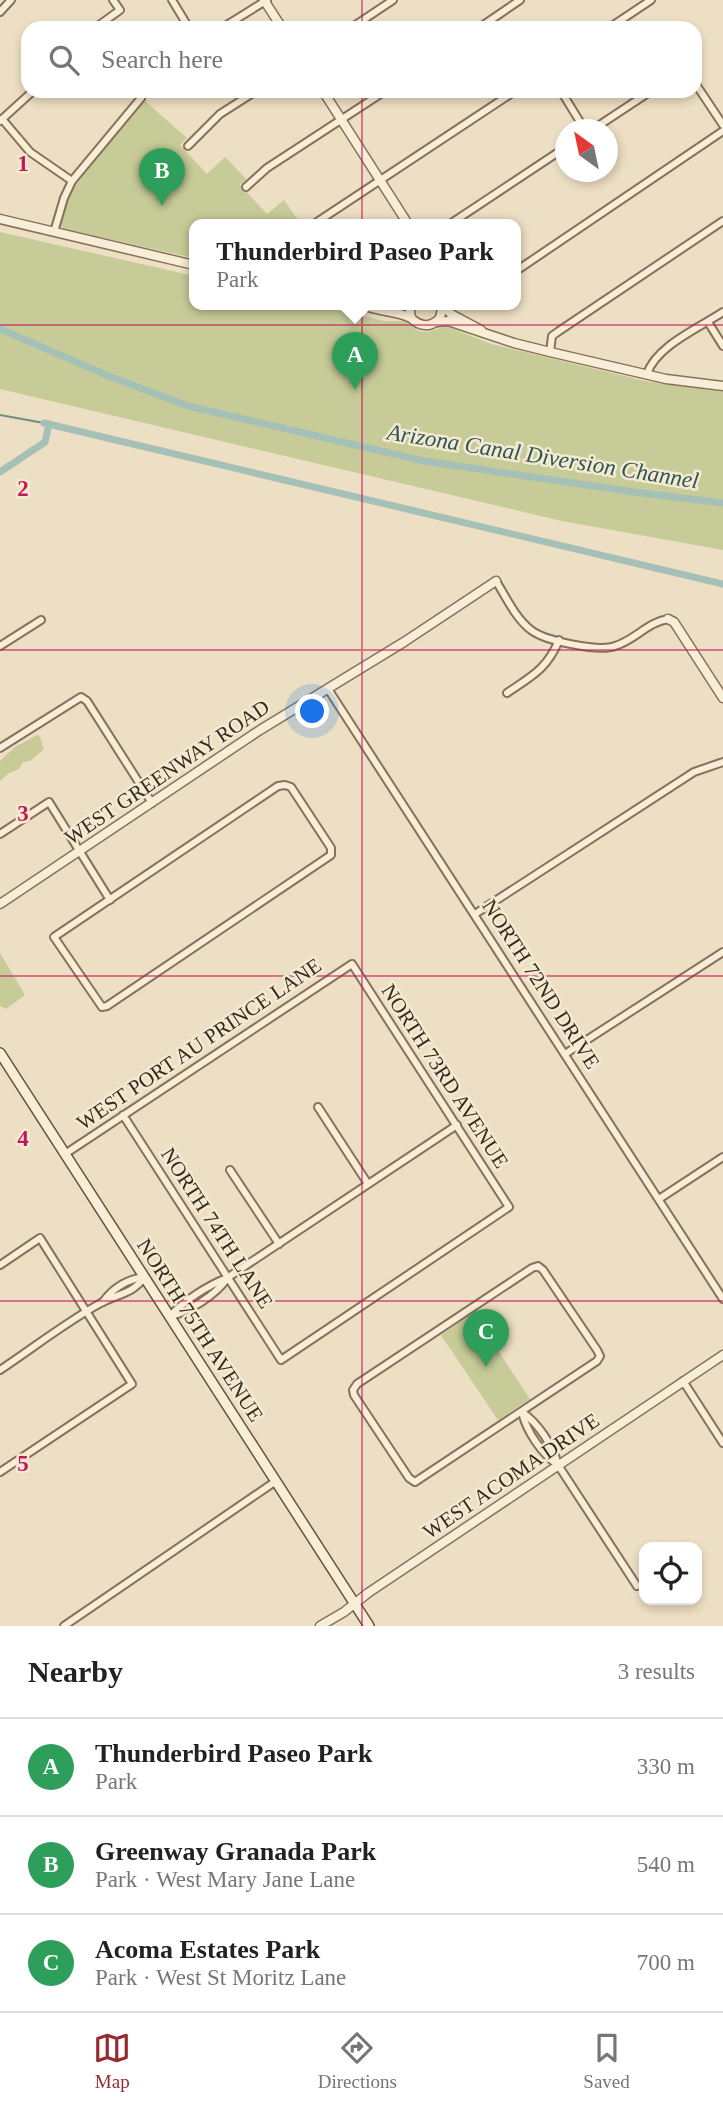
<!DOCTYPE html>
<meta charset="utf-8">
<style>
body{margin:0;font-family:Georgia,serif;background:#f2f2f2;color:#222}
.controls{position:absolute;right:21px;bottom:21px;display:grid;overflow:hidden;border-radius:14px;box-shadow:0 4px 10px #0003}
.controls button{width:63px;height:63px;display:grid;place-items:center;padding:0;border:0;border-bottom:2px solid #e0e0e0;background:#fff;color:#222;font:35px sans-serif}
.compass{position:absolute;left:555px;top:119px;width:63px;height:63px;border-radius:50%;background:#fff;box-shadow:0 4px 10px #0003;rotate:327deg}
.you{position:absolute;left:313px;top:712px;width:24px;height:24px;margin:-18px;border:5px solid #fff;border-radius:50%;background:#1a73e8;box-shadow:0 0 0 10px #1a73e833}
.badge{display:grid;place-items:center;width:46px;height:46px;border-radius:50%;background:#942c2f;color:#fff;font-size:23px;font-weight:700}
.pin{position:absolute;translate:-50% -58px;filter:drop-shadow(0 2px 4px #0008)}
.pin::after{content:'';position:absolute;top:37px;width:24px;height:21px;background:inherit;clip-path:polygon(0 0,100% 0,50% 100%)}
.popup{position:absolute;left:189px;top:219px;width:332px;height:91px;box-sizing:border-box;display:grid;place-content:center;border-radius:14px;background:#fff;filter:drop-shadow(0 2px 5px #0005);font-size:23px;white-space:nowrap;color:#767676}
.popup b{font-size:26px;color:#222}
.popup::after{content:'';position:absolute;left:50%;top:100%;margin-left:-14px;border:14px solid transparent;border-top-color:#fff}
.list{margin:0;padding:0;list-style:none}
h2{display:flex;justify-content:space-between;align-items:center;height:91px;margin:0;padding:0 28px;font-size:30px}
h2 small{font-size:23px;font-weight:400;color:#767676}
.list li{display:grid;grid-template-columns:46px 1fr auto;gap:21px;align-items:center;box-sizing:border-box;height:98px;padding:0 28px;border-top:2px solid #e0e0e0}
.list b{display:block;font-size:26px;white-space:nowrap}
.list p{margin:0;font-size:23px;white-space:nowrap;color:#767676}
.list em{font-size:23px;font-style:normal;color:#767676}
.icon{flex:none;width:38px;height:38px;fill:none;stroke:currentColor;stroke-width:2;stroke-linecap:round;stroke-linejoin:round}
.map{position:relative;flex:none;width:723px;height:1626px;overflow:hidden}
.search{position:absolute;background:#fff;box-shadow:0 4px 10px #0003;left:21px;right:21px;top:21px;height:77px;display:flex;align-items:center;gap:18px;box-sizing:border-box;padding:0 24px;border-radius:21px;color:#767676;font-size:26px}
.sheet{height:385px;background:#fff}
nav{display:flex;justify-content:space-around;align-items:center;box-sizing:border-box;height:98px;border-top:2px solid #e0e0e0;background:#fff;font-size:19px;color:#767676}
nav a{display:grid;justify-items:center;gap:4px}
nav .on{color:#942c2f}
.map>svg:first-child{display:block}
.green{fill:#c6cb97}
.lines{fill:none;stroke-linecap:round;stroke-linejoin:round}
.stream{stroke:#6c8e84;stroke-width:2}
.canal{stroke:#a5c0b7;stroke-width:7}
.minor-casing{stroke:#87715a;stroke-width:10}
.tertiary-casing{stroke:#87715a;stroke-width:11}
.secondary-casing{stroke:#68523d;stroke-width:12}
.minor{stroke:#f8edd6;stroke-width:6}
.tertiary{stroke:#f8edd6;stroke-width:8}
.secondary{stroke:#f8edd6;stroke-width:9}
.grid{fill:none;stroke:#c2185b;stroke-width:2;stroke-opacity:0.55}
.labels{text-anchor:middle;stroke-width:5;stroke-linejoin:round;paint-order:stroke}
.street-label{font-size:21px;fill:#37291e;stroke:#f4ead2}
.water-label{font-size:23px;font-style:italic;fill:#2e5653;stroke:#f4ead2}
.grid-label{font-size:23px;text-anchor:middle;font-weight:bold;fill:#c2185b;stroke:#f4ead2;stroke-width:5;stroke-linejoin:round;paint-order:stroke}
</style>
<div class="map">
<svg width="723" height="1626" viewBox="0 0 723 1626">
<rect width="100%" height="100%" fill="#eddfc3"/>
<g class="green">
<path d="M145 101 187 138 180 145 207 174 225 157 246 179 240 185 267 214 284 200 301 224H194V258L63 229 60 224C62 189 121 128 145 101Z"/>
<path d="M0 232 194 276V304H314L384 321H405C422 336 426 333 446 326L491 344 645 381 723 392V550L562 521 0 389Z"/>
<polygon points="37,735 39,735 44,749 30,761 23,762 19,769 9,773 0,781 0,761 15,747"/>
<polygon points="0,953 25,995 6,1009 0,1006"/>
<polygon points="473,1313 530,1399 498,1420 441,1335"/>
</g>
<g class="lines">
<polyline class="stream" points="0,415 44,423"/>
<g class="canal">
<polyline points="0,329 111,377 188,406 424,461 634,492 723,503"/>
<polyline points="44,423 723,584"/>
<polyline points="0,472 45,442 49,424"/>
</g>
<g class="minor-casing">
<g id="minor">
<polyline points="172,0 189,28"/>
<polyline points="0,12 11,0"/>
<polyline points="95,28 120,10 113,0"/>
<polyline points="222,28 267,0"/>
<polyline points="351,28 393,0"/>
<polyline points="479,28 520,0"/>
<polyline points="609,28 651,0"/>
<polyline points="695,83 723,125"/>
<polyline points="561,91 585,130"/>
<polyline points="2,119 30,152 72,181"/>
<polyline points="0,121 33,91"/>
<polyline points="592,130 651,91"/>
<polyline points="188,146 220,114 256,91"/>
<polyline points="246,187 267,168 385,91"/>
<polyline points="314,224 515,91"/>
<polyline points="450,224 566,147"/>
<polyline points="54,232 64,198 72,181 141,98 134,91"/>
<polyline points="516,271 723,131"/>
<polyline points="708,322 723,346"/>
<polyline points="550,352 552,336 559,331 723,221"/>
<path d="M647 374C656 346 699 328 723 312"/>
<path d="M496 581C506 597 516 619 531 630 545 641 599 652 615 646 635 640 648 622 668 619"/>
<polyline points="0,646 41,620"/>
<polyline points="328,689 723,1299"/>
<path d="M507 693C532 676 547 669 559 640"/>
<polyline points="0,748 81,697 87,701 152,803"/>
<polygon points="285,785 291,787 331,848 331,855 107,1006 102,1007 54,937 278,786"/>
<polyline points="0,834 49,802 110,900"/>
<polyline points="475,914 694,772 723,762"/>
<polyline points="565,1054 723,952"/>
<polyline points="318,1107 368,1184"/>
<polyline points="65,1154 352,964 509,1207 281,1360 123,1115"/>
<polyline points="230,1170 279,1244"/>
<polyline points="659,1199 723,1157"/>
<polyline points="0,1265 40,1238 132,1384 0,1472"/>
<polygon points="538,1266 543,1270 597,1350 600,1356 597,1361 415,1482 409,1478 354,1395 353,1390 357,1384 532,1268"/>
<path d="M103 1302C113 1288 128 1279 145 1277"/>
<path d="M170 1316C185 1300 207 1286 227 1278L457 1125"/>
<path d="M172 1316C191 1310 214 1296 226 1280"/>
<path d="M0 1370C33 1348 65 1323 99 1304 118 1293 130 1296 145 1277"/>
<polyline points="683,1381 723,1443"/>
<path d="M522 1412C539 1424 553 1446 558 1465L637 1586"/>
<path d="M522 1412C526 1431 542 1454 558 1465"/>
<polyline points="64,1626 276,1481"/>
</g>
</g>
<g class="tertiary-casing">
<g id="tertiary">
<polyline points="264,0 282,28"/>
<polyline points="323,91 408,224"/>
<polyline points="0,219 194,265"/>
<path d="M361 304C377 312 395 310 411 318"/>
<polyline points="381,304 406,304"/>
<path d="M409 304 411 318C420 327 431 328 440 318L443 304"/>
<polyline points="444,306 451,314 481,330"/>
<polyline points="437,322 448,321 514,343 550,352 666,379 723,386"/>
<polyline points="668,619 674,622 723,698"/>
<polyline points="0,904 260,730 404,642 496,581"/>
<polyline points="320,1626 344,1612 368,1593 723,1355"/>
</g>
</g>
<g class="secondary-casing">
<polyline id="secondary" points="0,1053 369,1626"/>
</g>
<use href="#minor" class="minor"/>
<use href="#tertiary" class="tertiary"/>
<use href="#secondary" class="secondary"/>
</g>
<path class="grid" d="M362 0V28M362 91V1626M0 325H723M0 650H723M0 976H723M0 1301H723"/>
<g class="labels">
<g class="street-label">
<text transform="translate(167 772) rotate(-34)" y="7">WEST GREENWAY ROAD</text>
<text transform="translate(541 984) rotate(57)" y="7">NORTH 72ND DRIVE</text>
<text transform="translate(199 1044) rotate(-34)" y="7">WEST PORT AU PRINCE LANE</text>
<text transform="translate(445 1076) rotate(57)" y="7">NORTH 73RD AVENUE</text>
<text transform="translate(217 1228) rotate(57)" y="7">NORTH 74TH LANE</text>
<text transform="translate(200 1330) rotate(57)" y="7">NORTH 75TH AVENUE</text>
<text transform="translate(511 1476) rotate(-34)" y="7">WEST ACOMA DRIVE</text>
</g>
<g class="water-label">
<text transform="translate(543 456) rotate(9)" y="8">Arizona Canal Diversion Channel</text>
</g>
</g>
<g class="grid-label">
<text x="23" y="171">1</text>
<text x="23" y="496">2</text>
<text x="23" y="821">3</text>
<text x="23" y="1146">4</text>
<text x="23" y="1471">5</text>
</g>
</svg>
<div class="controls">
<button><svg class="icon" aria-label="locate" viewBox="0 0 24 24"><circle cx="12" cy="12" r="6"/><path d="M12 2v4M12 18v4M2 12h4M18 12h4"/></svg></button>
</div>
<svg class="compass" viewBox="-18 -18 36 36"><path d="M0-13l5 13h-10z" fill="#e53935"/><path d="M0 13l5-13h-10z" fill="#767676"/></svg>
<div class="you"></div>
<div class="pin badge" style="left:355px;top:390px;background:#2e9e5b">A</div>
<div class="popup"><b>Thunderbird Paseo Park</b>Park</div>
<div class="pin badge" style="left:162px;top:206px;background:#2e9e5b">B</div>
<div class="pin badge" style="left:486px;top:1367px;background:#2e9e5b">C</div>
<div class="search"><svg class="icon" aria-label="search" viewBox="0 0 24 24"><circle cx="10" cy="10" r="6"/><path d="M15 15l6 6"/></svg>Search here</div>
</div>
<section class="sheet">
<h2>Nearby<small>3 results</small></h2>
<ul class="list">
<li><span class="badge" style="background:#2e9e5b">A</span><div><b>Thunderbird Paseo Park</b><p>Park</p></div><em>330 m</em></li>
<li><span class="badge" style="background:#2e9e5b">B</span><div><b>Greenway Granada Park</b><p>Park · West Mary Jane Lane</p></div><em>540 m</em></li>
<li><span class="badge" style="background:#2e9e5b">C</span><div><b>Acoma Estates Park</b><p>Park · West St Moritz Lane</p></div><em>700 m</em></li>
</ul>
</section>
<nav>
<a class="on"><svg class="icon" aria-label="map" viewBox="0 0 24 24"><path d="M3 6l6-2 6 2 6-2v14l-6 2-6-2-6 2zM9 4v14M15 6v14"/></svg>Map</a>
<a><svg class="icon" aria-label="directions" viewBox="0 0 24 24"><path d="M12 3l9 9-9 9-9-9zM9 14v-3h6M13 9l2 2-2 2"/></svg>Directions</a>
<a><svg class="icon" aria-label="saved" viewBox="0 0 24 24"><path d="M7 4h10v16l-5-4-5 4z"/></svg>Saved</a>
</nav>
